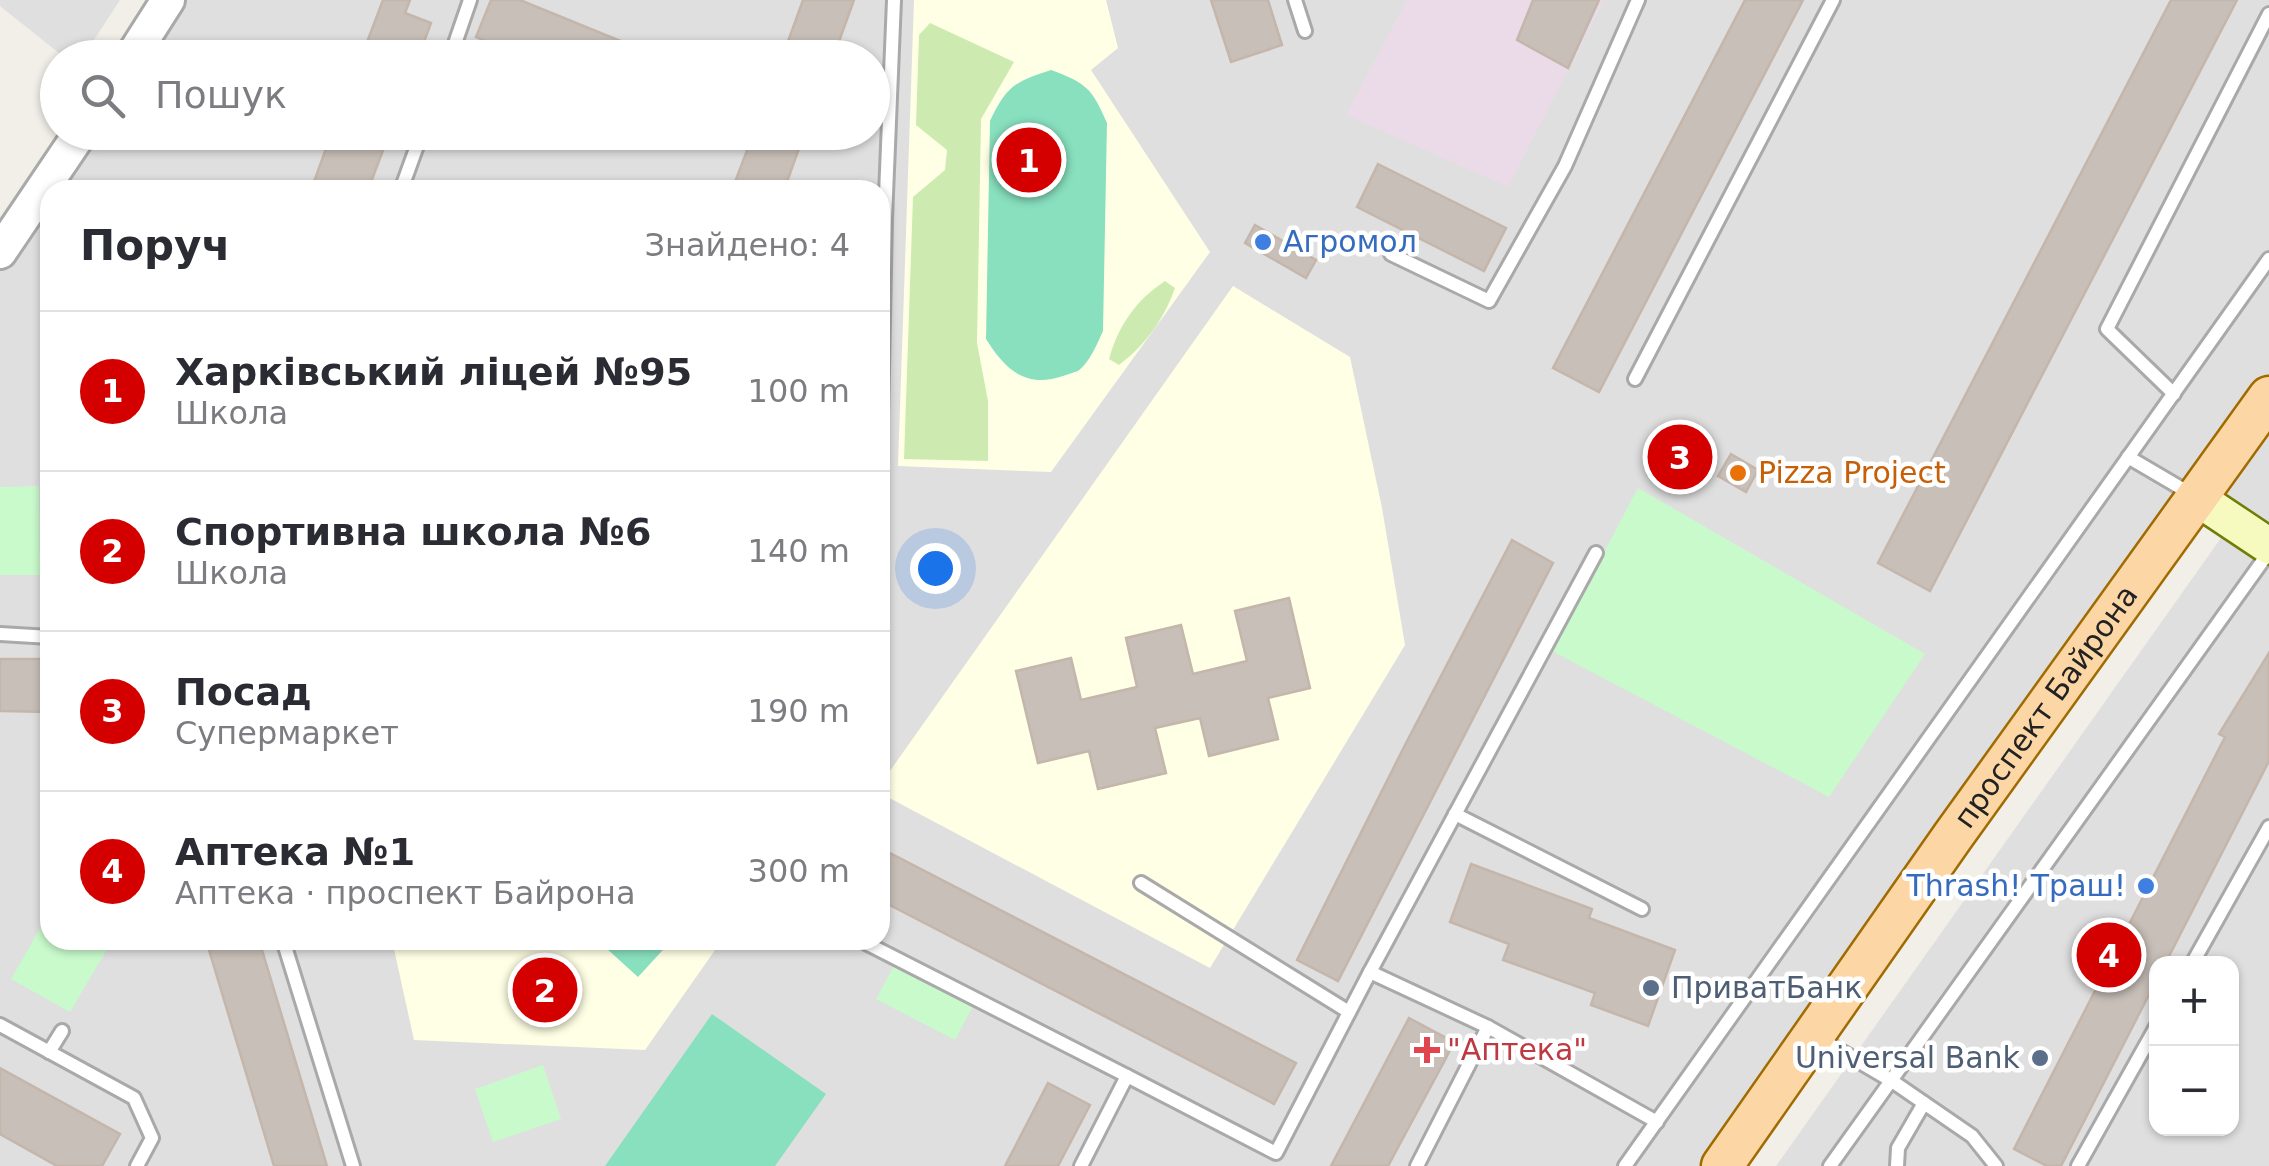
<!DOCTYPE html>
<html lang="uk">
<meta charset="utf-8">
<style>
body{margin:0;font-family:"DejaVu Sans",sans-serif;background:#f7f7f7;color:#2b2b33}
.controls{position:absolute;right:30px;bottom:30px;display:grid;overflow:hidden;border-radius:20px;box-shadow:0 2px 8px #0004}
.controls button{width:90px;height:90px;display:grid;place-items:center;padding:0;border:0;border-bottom:2px solid #e1e1e2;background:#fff;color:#2b2b33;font:50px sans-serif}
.you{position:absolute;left:935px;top:568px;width:35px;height:35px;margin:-25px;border:8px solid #fff;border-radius:50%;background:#1a73e8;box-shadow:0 0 0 15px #1a73e833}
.badge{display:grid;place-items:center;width:65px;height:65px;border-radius:50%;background:#d40000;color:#fff;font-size:32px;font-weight:700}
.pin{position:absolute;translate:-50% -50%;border:5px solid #fff;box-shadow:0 2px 10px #0006}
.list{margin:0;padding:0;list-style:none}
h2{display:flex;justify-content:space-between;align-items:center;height:130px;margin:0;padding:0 40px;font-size:42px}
h2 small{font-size:32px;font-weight:400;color:#7c7c81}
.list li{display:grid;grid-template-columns:65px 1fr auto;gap:30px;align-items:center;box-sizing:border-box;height:160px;padding:0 40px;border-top:2px solid #e1e1e2}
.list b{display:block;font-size:38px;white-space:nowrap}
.list p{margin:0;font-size:32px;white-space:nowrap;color:#7c7c81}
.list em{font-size:32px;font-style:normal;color:#7c7c81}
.icon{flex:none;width:55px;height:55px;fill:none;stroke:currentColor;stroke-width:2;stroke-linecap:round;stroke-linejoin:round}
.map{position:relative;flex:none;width:2269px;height:1166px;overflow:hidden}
.search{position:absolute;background:#fff;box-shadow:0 2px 8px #0004;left:40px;top:40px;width:850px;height:110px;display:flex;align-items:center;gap:25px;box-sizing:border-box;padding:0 35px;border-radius:55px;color:#7c7c81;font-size:38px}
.panel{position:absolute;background:#fff;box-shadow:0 2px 8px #0004;left:40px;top:180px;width:850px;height:770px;border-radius:30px}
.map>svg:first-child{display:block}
.residential{fill:#e0dfdf;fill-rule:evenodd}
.industrial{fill:#ebdbe8}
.education{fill:#ffffe5}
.grass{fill:#cdebb0}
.park{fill:#c8facc}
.pitch{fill:#88e0be}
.building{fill:#c7bfb8;stroke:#c4b6ab;stroke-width:2.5}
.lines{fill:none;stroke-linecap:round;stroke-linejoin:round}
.service-casing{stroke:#a9a9a9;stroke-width:18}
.tertiary-casing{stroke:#a9a9a9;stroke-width:38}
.secondary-casing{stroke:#707d05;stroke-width:40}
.primary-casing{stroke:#a06b00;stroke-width:45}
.service{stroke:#fff;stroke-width:12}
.tertiary{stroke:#fff;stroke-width:32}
.secondary{stroke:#f7fabf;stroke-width:35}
.primary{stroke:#fcd6a4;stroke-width:40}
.shop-dot{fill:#3f7fe0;stroke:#fff;stroke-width:4}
.food-dot{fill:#e8710a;stroke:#fff;stroke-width:4}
.service-dot{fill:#5c6f8a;stroke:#fff;stroke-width:4}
.health-dot{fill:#e0444e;stroke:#fff;stroke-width:4}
.labels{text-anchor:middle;stroke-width:9;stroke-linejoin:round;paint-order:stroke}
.shop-label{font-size:30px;fill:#366cbe;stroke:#fff;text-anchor:start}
.food-label{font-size:30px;fill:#c56008;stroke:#fff;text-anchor:start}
.street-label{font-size:30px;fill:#222;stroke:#fff}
.service-label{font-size:30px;fill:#4e5e75;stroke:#fff;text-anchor:start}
.health-label{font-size:30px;fill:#be3a42;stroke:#fff;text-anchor:start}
</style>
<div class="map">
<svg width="2269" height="1166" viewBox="0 0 2269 1166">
<rect width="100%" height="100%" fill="#f2efe9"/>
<g class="residential">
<polygon points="0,0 120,0 82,58 64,57 0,6"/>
<path d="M168 0H2269V1166H1776L2233 521 2197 498 1722 1166H0V252L81 133 872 132V58L131 57ZM50 190H880V940H50ZM2156 964H2232V1128H2156Z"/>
</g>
<polygon class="industrial" points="1407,0 1604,0 1508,187 1346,115"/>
<g class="education">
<polygon points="914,0 1106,0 1118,48 1091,70 1210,252 1051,472 898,466"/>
<polygon points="1233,286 1350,357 1382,508 1405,645 1210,968 880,793 880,785"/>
<polygon points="392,940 722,940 645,1050 414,1040"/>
</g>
<g class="grass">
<polygon points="930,23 1014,62 981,119 977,343 988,401 988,461 904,459 913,197 945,170 947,150 916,125 919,35"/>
<path d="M1165 281 1175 288C1163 321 1146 344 1119 365L1109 359C1118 326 1136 300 1165 281Z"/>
</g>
<g class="park">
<polygon points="39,486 40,575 0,575 0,487"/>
<polygon points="1638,488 1925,654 1829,797 1552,651"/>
<polygon points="50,911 50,940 112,941 70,1012 11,979"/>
<polygon points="894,966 973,1006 955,1040 876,999"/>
<polygon points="543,1065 561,1119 493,1142 475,1089"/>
</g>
<g class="pitch">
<path d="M1051 70C1086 83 1092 88 1107 123L1103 331C1097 344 1090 362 1078 371 1075 372 1066 375 1063 376 1025 389 1005 369 986 339L990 121C1007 86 1014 82 1051 70Z"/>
<polygon points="613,940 672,940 638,977 606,948"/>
<polygon points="712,1014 826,1094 775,1166 605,1166"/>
</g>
<g class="building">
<polygon points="383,0 410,0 405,13 431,23 418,58 361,58"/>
<polygon points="491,0 520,0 662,58 528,58 476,37"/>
<polygon points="803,0 854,0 833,58 782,58"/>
<polygon points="1211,0 1268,0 1282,45 1231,62"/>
<polygon points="1533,0 1599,0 1568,68 1517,40"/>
<polygon points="1745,0 1803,0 1599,392 1553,368"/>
<polygon points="2171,0 2237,0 1930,591 1878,563"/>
<polygon points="332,132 390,132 368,190 311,190"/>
<polygon points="754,132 805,132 784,190 732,190"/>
<polygon points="1378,164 1506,228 1484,271 1357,207"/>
<polygon points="1255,225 1316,260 1306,278 1245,243"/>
<polygon points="1672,432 1706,452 1688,482 1654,462"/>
<polygon points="1731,454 1758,470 1746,492 1718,476"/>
<polygon points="1512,540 1553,563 1338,981 1297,960 1405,745"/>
<polygon points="1289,598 1310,688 1268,698 1278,739 1209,756 1200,718 1155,728 1166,773 1098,789 1089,751 1038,763 1016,671 1071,658 1081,700 1137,687 1126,638 1181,625 1193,674 1247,661 1235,611"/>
<polygon points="2269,653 2269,761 2165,964 2156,964 2156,981 2061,1166 2047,1166 2014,1149 2225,737 2219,734"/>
<polygon points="0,659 50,659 50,712 0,711"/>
<polygon points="888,852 1296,1063 1274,1104 880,900 880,868"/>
<polygon points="1471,864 1592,909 1589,918 1675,950 1648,1026 1591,1005 1595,993 1503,960 1509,944 1450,922"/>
<polygon points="206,940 259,940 327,1166 274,1166"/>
<polygon points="1409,1018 1454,1042 1445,1060 1388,1166 1331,1166"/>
<polygon points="0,1068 120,1134 102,1166 57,1166 0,1134"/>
<polygon points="1048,1083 1090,1105 1058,1166 1005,1166"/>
</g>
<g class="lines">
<g class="service-casing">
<g id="service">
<polyline points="1295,0 1305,31"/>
<polyline points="450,58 470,0"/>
<polyline points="401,190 422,132"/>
<polyline points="1391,254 1489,301 1565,166 1638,0"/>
<polyline points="1635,379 1833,0"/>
<polyline points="2174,394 2107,329 2269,14"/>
<polyline points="2128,457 2191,494"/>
<polyline points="880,469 885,219 894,0"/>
<polyline points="0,634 50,637"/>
<polyline points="1455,814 1642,909"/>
<polyline points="1141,883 1349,1012"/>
<polyline points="283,940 353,1166"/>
<polyline points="860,940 1127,1076"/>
<polyline points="2192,964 2269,827"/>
<polyline points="1370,972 1596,553"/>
<polyline points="0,1025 134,1098 152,1138 137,1166"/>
<polyline points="1488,1027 1657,1122"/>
<polyline points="1817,1037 1892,1081 1972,1136 1996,1166"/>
<polyline points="49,1052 62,1031"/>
<polyline points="1081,1166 1127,1076 1276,1153 1370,972 1488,1027 1417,1166"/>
<polyline points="1625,1166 2269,259"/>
<polyline points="1830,1166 2269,552"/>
<polyline points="1897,1166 1898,1148 1924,1103"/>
<polyline points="2078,1166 2156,1027"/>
</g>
</g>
<g class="tertiary-casing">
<g id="tertiary">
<polyline points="131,58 168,0"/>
<polyline points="0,252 81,132"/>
</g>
</g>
<g class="secondary-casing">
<polyline id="secondary" points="2197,498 2269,546"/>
</g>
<g class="primary-casing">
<g id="primary">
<path id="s1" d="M1722 1166 1953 836 2269 397"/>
</g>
</g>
<use href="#service" class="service"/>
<use href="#tertiary" class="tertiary"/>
<use href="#secondary" class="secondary"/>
<use href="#primary" class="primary"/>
</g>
<g class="shop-dot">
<circle cx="1263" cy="242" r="10"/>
<circle cx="2146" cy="886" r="10"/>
</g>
<circle class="food-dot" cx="1738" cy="473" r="10"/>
<g class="service-dot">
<circle cx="1651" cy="988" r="10"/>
<circle cx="2040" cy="1058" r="10"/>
</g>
<path class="health-dot" d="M1422 1035h10v10h10v10h-10v10h-10v-10h-10v-10h10z"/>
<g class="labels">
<g class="shop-label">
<text x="1283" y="252">Агромол</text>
<text x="2126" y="896" text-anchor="end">Thrash! Траш!</text>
</g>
<g class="food-label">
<text x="1758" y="483">Pizza Project</text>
</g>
<g class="street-label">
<text dy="10" stroke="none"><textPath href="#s1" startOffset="562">проспект Байрона</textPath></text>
</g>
<g class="service-label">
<text x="1671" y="998">ПриватБанк</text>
<text x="2020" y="1068" text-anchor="end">Universal Bank</text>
</g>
<g class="health-label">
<text x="1447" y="1060">"Аптека"</text>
</g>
</g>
</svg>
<div class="controls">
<button>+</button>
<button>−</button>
</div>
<div class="you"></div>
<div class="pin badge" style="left:1029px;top:160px">1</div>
<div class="pin badge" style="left:545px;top:990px">2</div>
<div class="pin badge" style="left:1680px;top:457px">3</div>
<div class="pin badge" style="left:2109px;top:955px">4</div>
<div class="search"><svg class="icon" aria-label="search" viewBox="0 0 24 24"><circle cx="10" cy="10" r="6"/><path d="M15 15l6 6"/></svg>Пошук</div>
<section class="panel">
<h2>Поруч<small>Знайдено: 4</small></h2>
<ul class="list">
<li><span class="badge">1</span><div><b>Харківський ліцей №95</b><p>Школа</p></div><em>100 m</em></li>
<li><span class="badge">2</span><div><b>Спортивна школа №6</b><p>Школа</p></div><em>140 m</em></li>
<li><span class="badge">3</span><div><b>Посад</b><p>Супермаркет</p></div><em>190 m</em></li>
<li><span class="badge">4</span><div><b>Аптека №1</b><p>Аптека · проспект Байрона</p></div><em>300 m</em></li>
</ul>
</section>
</div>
